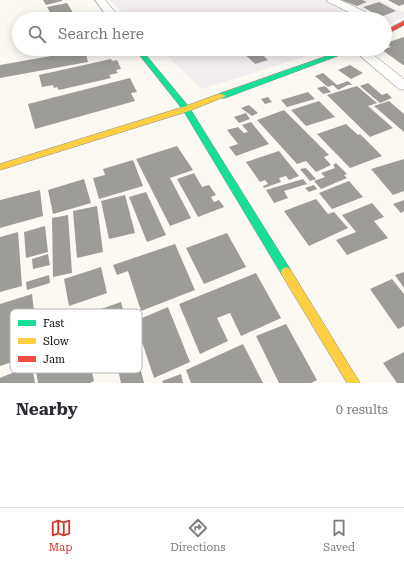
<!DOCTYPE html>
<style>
body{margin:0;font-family:"Roboto Serif",serif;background:#f2f2f3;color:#2b2b33}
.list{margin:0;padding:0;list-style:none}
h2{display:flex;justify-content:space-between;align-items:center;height:52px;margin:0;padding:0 16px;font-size:17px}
h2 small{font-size:13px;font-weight:400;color:#7c7c81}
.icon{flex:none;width:22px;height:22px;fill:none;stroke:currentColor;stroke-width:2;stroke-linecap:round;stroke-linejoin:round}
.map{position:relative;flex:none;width:404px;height:383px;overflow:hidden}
.search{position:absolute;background:#fff;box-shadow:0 2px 10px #0003;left:12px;right:12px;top:12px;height:44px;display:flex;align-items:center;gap:10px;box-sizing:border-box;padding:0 14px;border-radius:22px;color:#7c7c81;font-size:15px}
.sheet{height:124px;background:#fff}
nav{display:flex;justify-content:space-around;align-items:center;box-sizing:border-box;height:56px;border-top:1px solid #e1e1e2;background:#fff;font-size:11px;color:#7c7c81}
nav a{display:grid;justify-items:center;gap:2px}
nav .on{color:#d93025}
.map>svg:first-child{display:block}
.industrial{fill:#f2ecef}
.building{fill:#9e9c98}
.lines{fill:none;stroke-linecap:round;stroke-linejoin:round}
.street-casing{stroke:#959491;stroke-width:1}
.fast-casing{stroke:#8b8a87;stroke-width:1}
.slow-casing{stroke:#8b8a87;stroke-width:1}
.jam-casing{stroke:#8b8a87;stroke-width:1}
.street{fill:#fefefd;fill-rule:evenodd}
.fast{fill:#16e098;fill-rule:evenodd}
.slow{fill:#ffcf43;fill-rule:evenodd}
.jam{fill:#f24e42;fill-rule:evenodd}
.key{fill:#fff;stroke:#b7b7b7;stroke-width:1}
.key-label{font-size:11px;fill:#0e0e0e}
</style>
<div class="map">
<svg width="404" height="383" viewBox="0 0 404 383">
<rect width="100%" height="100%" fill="#fbf9f2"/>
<g class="industrial">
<polygon points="110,0 379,0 404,12 404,18 385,26 385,19 129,19"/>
<polygon points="160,49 330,49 201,89"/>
</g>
<g class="building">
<polygon points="43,0 62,0 62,1 46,5"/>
<polygon points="341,0 362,0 367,2 357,6"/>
<polygon points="388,0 404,0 404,4 399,6"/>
<polygon points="379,2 396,11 380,17 363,7"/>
<polygon points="67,3 77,19 54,19 47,7"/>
<polygon points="404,37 404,65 403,65 382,50 391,47 386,43"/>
<polygon points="239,49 256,49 268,60 255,64"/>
<polygon points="268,49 279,49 285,54 277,56"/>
<polygon points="85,50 88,62 0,78 0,65"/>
<polygon points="111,59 112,61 117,60 121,69 116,70 118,73 109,75 111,78 59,90 57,87 54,88 53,85 42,87 39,75"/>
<polygon points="350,65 363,73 351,79 338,70"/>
<polygon points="323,73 337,85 348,81 352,85 348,85 338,90 333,85 328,87 315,76"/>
<polygon points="130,78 137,92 131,93 135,101 35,129 28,104"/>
<polygon points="368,83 382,95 387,93 392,98 380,103 360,86"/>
<polygon points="325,86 331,92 323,94 317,88"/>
<polygon points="357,86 377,103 368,106 393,128 370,137 327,95"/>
<polygon points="308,92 315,99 287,107 281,100"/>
<polygon points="268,97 272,102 265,104 261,99"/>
<polygon points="319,101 335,117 306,126 291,110"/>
<polygon points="389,101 404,114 404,132 374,106"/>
<polygon points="249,105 258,113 252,116 241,108"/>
<polygon points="284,110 329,155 324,157 331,165 316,172 306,161 297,164 257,120"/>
<polygon points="246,113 250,119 239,123 234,117"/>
<polygon points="251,122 269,144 236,156 229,147 238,144 227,130 238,127 244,133 248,132 242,125"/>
<polygon points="346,124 358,135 360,134 382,156 350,168 317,134"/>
<polygon points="177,146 193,170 170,178 191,218 170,226 136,159"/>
<polygon points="279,151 299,176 289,180 286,176 279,178 281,182 264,188 263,186 268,184 265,180 260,182 246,162"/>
<polygon points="404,159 404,191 393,195 371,169"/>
<polygon points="133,160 143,186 99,199 93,178 105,175 103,169"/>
<polygon points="336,163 347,174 344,175 347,178 321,189 314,181 325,177 321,173 335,168 333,165"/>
<polygon points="306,168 316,179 310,181 300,169"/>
<polygon points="194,173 202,187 209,185 216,195 211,197 214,202 219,200 224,207 198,217 177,179"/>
<polygon points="84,179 91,203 53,214 48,190"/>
<polygon points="303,179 307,184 284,191 288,198 274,203 266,190"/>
<polygon points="349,181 363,197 332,209 319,193"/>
<polygon points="314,185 317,189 309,192 305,188"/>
<polygon points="40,190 43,216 0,228 0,200"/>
<polygon points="146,192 166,235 147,242 129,197"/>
<polygon points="125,195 135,233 109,239 101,201"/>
<polygon points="316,199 328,214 334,212 348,228 309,246 284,211"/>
<polygon points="404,200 404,211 401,213 393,204"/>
<polygon points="372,203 384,217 374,221 388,238 347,255 336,240 356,232 342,215"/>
<polygon points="97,206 103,252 77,258 73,211"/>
<polygon points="68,215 72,273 53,277 52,218"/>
<polygon points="45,226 48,252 26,258 24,232"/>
<polygon points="18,232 22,286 0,292 0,237"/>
<polygon points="227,233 246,267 204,284 186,248"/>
<polygon points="175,244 195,290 141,311 128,271 117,275 113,265"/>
<polygon points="48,254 50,265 33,269 32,259"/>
<polygon points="101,267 107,293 69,306 64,279"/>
<polygon points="404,272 404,288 395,275"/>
<polygon points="256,273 281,318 241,336 230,313 217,318 228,341 200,354 179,304"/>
<polygon points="49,275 50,283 27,290 26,282"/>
<polygon points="392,279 404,294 404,326 398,329 370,289"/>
<polygon points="32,294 39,353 0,366 0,304"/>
<polygon points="121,302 127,324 48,352 44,329"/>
<polygon points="168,307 190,362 154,378 135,321"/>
<polygon points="286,324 317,380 311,383 279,383 256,336"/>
<polygon points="134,343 144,383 121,383 114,350"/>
<polygon points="85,344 94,381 90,383 38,383 35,365"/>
<polygon points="243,344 263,383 191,383 186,370"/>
<polygon points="404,352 404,383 397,383 383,363"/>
<polygon points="32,365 35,383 0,383 0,378"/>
<polygon points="181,374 183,383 163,383 162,381"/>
</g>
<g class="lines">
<g class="street-casing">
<g id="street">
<polygon points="95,0 105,0 121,19 109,19"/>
<polygon points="327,0 340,0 376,17 378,19 363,19 328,2"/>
<polygon points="352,49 366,49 404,79 404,90 399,89"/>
</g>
</g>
<g class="fast-casing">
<g id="fast">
<polygon points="135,49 141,49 189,107 290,269 291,272 290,275 286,277 282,275 183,110"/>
<polygon points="347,49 356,49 225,98 222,98 218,96 219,94"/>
</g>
</g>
<g class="slow-casing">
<g id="slow">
<polygon points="219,94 222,94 226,96 189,111 0,170 0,164 183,107"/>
<polygon points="286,267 290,269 360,383 347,383 282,275 281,272 282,269"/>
</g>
</g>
<g class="jam-casing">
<polygon id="jam" points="404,21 404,25 385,35 385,31"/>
</g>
<use href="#street" class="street"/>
<use href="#fast" class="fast"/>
<use href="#slow" class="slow"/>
<use href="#jam" class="jam"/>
</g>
<rect x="10" y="309" width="132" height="64" rx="6" class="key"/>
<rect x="18" y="320" width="18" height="6" fill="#16e098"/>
<rect x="18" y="338" width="18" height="6" fill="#ffcf43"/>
<rect x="18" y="356" width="18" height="6" fill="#f24e42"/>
<g class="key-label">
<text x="43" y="327">Fast</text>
<text x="43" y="345">Slow</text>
<text x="43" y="363">Jam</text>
</g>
</svg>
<div class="search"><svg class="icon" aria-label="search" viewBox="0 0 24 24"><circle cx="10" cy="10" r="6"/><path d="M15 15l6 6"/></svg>Search here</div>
</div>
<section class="sheet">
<h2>Nearby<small>0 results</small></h2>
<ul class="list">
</ul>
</section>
<nav>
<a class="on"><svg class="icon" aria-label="map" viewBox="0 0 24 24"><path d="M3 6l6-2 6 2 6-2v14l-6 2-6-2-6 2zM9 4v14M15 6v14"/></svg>Map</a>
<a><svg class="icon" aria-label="directions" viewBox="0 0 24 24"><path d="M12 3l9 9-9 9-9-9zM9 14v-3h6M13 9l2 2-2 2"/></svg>Directions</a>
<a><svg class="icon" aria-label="saved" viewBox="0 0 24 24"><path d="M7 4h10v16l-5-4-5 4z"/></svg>Saved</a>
</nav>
